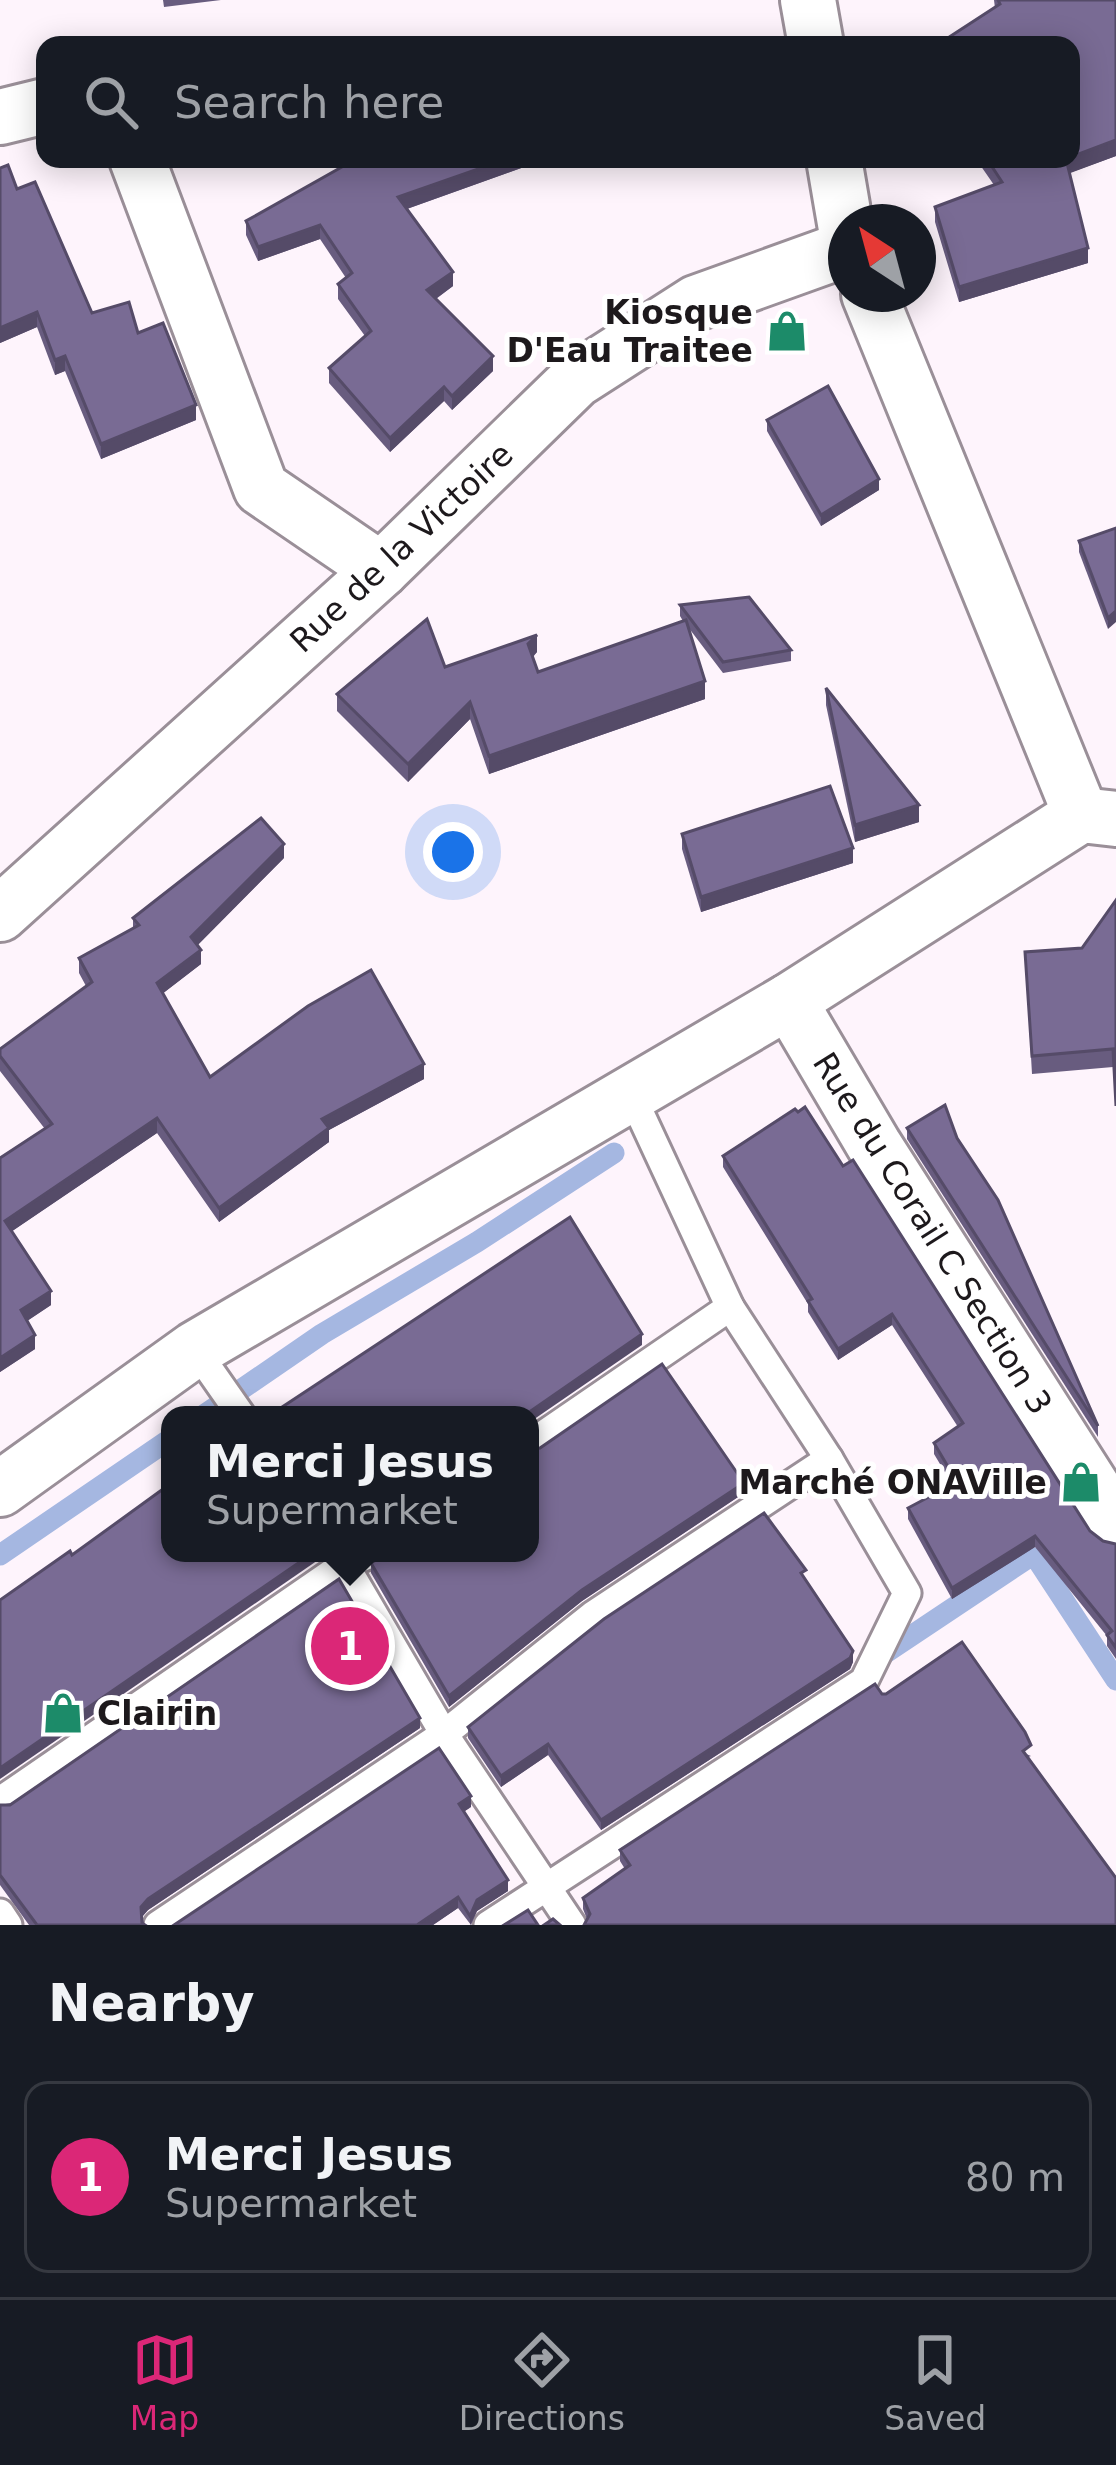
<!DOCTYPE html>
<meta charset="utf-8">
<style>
body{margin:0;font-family:"DejaVu Sans",sans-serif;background:#242831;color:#f1f3f6}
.compass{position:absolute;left:828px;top:204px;width:108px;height:108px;border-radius:50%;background:#171b24;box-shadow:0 6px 30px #0003;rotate:324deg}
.you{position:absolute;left:453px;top:852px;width:42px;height:42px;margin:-30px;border:9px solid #fff;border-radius:50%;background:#1a73e8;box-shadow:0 0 0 18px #1a73e833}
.badge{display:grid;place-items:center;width:78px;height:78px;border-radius:50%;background:#db2777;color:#fff;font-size:39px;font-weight:700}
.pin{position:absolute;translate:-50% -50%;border:6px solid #fff;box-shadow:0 3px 12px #0006}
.popup{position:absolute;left:161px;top:1406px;width:378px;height:156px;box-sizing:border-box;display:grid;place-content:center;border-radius:24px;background:#171b24;filter:drop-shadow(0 3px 9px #0005);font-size:39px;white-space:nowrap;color:#9ea1a6}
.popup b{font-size:45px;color:#f1f3f6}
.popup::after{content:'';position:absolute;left:50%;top:100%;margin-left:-24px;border:24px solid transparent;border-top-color:#171b24}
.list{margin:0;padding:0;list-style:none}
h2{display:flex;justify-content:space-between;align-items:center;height:156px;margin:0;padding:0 48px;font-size:51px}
h2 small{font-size:39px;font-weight:400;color:#9ea1a6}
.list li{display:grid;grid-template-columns:78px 1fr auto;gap:36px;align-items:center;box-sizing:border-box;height:192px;margin:0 24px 24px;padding:0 24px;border:3px solid #363941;border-radius:24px}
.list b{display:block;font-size:45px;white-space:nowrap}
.list p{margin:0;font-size:39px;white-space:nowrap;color:#9ea1a6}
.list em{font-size:39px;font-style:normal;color:#9ea1a6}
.icon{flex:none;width:66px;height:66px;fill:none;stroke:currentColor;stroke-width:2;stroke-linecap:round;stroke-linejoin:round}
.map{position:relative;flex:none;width:1116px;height:1925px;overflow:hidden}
.search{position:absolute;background:#171b24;box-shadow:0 6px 30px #0003;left:36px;right:36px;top:36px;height:132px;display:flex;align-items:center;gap:30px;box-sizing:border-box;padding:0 42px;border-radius:24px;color:#9ea1a6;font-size:45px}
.sheet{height:372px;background:#171b24}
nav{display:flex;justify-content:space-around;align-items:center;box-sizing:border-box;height:168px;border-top:3px solid #363941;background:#171b24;font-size:33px;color:#9ea1a6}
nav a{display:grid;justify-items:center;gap:6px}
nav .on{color:#db2777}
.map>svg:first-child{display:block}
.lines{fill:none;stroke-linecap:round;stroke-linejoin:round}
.stream{stroke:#a5b7e1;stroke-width:21}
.lane-casing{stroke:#9a8f98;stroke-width:33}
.street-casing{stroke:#9a8f98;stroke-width:60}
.lane{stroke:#fff;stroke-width:27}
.street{stroke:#fff;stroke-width:54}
.wall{fill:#685c7f}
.shaded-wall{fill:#554b68}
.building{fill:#796b94;stroke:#554b68;stroke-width:3}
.labels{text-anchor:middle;stroke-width:10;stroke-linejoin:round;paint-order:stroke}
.poi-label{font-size:33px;font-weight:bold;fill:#1d191c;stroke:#fff;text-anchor:end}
.street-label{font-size:33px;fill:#1d191c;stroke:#fff}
</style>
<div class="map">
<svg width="1116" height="1925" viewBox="0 0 1116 1925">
<rect width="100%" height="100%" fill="#fef4fc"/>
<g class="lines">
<g class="stream">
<polyline points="204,1415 322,1334 477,1242 614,1153"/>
<polyline points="0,1555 170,1439"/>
<polyline points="875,1660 1028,1558 1036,1558 1116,1680"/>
</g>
<g class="lane-casing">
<g id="lane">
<polyline points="195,1349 241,1415"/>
<polyline points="530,1444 730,1307"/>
<polyline points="338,1553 444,1734 572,1925"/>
<polyline points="0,1801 345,1564 374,1553"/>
<polyline points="0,1913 8,1925"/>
<polyline points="158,1925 444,1734 593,1615 829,1459"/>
<polyline points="488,1925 864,1681 907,1593 829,1459 730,1307 631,1094"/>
</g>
</g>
<g class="street-casing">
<g id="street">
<polyline points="808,0 816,45"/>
<polyline points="0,117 45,106"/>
<polyline points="137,159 261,488 381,570"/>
<polyline points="834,159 846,229"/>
<polyline points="869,294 1081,815"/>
<polyline points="0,914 381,570 576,380 696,303 846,249"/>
<polyline points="789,1001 874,1145 1116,1524"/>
<polyline points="0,1489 195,1349 789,1001 1081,815 1116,819"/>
</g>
</g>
<use href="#lane" class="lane"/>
<use href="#street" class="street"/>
</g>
<g class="wall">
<polygon points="163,0 221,0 164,7"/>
<polygon points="994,0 1116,0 1116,156 1069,173 1088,263 959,302 935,222 935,207 994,185 976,159 1071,159 995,8"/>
<polygon points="524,159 524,167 407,209 453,286 436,299 493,371 452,410 444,401 390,452 329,383 329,368 365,336 338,299 338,284 346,278 320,239 258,261 246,235 246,221"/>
<polygon points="0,168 17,189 92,313 138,333 196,420 101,459 65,371 55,375 37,327 0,343"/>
<polygon points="767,420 879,490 821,526 767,431"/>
<polygon points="1116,528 1108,629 1079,552 1079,541"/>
<polygon points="680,605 791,650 791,661 723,673 688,627 705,699 489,774 470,719 408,782 337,711 337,694 445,667 537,652 533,657 538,672 683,621 680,616"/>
<polygon points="826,688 919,822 855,842 826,705"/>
<polygon points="682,834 853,863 701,912 682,849"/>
<polygon points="284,858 197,945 201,964 163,993 210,1077 424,1079 329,1130 329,1142 219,1222 157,1133 12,1231 51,1305 27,1321 35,1349 0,1372 0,1158 45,1129 0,1071 0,1049 86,986 79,973 79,958 133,928 133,918"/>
<polygon points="1116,900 1113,1067 1032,1074 1025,952 1082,948"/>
<polygon points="907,1128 957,1138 1098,1426 1098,1437 907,1139"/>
<polygon points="723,1156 843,1166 1090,1531 1103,1541 1116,1544 1116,1659 1107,1646 1107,1636 1035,1547 952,1599 908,1519 908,1508 952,1484 934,1454 934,1443 958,1427 892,1325 838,1360 808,1312 808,1304 723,1167"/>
<polygon points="744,1493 582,1601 449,1707 371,1573 371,1563"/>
<polygon points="806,1580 853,1662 850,1669 601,1830 548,1755 501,1787 468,1738 468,1727"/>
<polygon points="882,1694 1031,1756 587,1919 583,1909 583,1898 625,1869 620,1861 620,1850"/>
<polygon points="420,1728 148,1910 142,1917 145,1925 29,1925 0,1885 0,1805"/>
<polygon points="471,1807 463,1812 508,1891 477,1911 471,1925 458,1908 433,1925 174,1925"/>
</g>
<g class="shaded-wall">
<polygon points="1116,140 1116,156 1065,175 1065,159 1071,159 1071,157"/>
<polygon points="507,159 524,159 524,167 398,212 398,197"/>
<polygon points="320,225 320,239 258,261 258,247"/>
<polygon points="1088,248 1088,263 959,302 959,287"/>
<polygon points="453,272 453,286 427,305 427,290"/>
<polygon points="37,312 37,327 0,343 0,328"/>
<polygon points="65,356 65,371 55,375 55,360"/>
<polygon points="493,356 493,371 452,410 452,396"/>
<polygon points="444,387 444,401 390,452 390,438"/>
<polygon points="196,405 196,420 101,459 101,444"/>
<polygon points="879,479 879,490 821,526 821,515"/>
<polygon points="1116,611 1116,622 1108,629 1108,618"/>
<polygon points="537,635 537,652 528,661 528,644"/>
<polygon points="705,681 705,699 489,774 489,756"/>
<polygon points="470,702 470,719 408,782 408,764"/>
<polygon points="919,805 919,822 855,842 855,825"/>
<polygon points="284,844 284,858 191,952 191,937"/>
<polygon points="853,848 853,863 701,912 701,897"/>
<polygon points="201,950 201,964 157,998 157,983"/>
<polygon points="424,1064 424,1079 329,1130 329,1142 219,1222 219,1208 322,1119"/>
<polygon points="157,1118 157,1133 5,1236 5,1221"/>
<polygon points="51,1291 51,1305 21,1325 21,1310"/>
<polygon points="892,1314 892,1325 838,1360 838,1349"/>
<polygon points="642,1334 642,1345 530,1422 530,1415 525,1415"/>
<polygon points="35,1335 35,1349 0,1372 0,1358"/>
<polygon points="744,1483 744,1493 582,1601 449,1707 449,1696 582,1590"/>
<polygon points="1035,1536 1035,1547 952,1599 952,1588"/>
<polygon points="313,1553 321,1553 321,1558 0,1779 0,1768"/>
<polygon points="853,1651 853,1662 850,1669 601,1830 601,1820"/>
<polygon points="420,1718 420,1728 148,1910 141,1918 141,1907 148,1899"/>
<polygon points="548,1744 548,1755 501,1787 501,1776"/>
<polygon points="471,1796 471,1807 459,1815 459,1804"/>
<polygon points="508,1880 508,1891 477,1911 470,1925 470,1916 477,1900"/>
<polygon points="458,1897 458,1908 433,1925 417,1925"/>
</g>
<g class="building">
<polygon points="998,0 1116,0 1116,140 1071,157 1071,45 937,45 1000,4"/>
<polygon points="356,159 507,159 398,197 453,272 427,290 493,356 452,396 444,387 390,438 329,368 371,331 338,284 352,273 320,225 258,247 246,221"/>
<polygon points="987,159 1066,159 1088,248 959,287 935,207 1002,182"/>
<polygon points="8,165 17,189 35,182 92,313 129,302 138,333 163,323 196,405 101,444 65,356 55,360 37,312 0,328 0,168"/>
<polygon points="828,386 879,479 821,515 767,420"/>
<polygon points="1116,528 1116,611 1108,618 1079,541"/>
<polygon points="749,597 791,650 723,662 680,605"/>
<polygon points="427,619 445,667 537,635 528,644 538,672 686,620 705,681 489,756 470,702 408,764 337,694"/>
<polygon points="826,688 919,805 855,825"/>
<polygon points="830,786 853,848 701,897 682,834"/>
<polygon points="261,818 284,844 191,937 201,950 157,983 210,1077 308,1006 371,970 424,1064 322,1119 329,1128 219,1208 157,1118 5,1221 51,1291 21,1310 35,1335 0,1358 0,1158 52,1124 0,1056 0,1049 92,982 79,958 139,925 133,918"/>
<polygon points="1116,900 1116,1106 1113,1049 1032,1056 1025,952 1082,948"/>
<polygon points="945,1105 957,1138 998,1200 1098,1426 907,1128"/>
<polygon points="805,1107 843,1166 853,1160 1090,1531 1103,1541 1116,1544 1116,1648 1107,1635 1112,1631 1035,1536 952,1588 908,1508 957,1482 934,1443 963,1423 892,1314 838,1349 808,1301 812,1299 723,1156 795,1109 798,1112"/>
<polygon points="570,1217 642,1334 525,1415 270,1415"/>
<polygon points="662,1364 744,1483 582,1590 449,1696 371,1563 388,1553 530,1553 530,1449 540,1448"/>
<polygon points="170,1484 170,1553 313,1553 0,1768 0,1600 70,1551 72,1555"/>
<polygon points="764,1513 806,1570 801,1573 853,1651 850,1658 601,1820 548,1744 501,1776 468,1727 604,1619"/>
<polygon points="339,1579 420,1718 148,1899 141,1907 142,1923 145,1925 37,1925 0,1875 0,1805 10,1805"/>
<polygon points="962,1642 1025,1732 1031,1745 1023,1751 1116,1878 1116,1925 584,1925 590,1914 583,1898 630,1865 620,1850 875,1684 882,1694 886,1694"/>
<polygon points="439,1748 471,1796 459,1804 508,1880 477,1900 470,1916 458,1897 417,1925 174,1925"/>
<polygon points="528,1910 538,1925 504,1925"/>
<polygon points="553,1919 560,1925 544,1925"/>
</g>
<defs>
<g id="shop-bare" transform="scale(3.24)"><path d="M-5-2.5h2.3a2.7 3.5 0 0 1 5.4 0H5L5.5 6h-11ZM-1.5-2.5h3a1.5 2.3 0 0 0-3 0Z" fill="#1c8b69" stroke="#fff" stroke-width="2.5" paint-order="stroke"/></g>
</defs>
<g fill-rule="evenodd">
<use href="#shop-bare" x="787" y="331"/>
<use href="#shop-bare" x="1081" y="1482"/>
<use href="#shop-bare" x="63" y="1713"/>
</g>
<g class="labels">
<g class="poi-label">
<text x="753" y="324">Kiosque<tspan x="753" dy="38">D'Eau Traitee</tspan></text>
<text x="1047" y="1494">Marché ONAVille</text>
<text x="97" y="1725" text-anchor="start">Clairin</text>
</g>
<g class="street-label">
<text transform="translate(401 547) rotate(-43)" y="12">Rue de la Victoire</text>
<text transform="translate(933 1233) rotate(58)" y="12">Rue du Corail C Section 3</text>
</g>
</g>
</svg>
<svg class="compass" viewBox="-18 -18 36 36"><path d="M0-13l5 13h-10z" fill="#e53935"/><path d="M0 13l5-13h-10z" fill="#9ea1a6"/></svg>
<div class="you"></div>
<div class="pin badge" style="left:350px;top:1646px">1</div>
<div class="popup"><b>Merci Jesus</b>Supermarket</div>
<div class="search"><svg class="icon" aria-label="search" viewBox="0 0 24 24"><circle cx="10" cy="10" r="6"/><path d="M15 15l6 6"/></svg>Search here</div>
</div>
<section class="sheet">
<h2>Nearby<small></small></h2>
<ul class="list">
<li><span class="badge">1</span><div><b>Merci Jesus</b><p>Supermarket</p></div><em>80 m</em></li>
</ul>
</section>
<nav>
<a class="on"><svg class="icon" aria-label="map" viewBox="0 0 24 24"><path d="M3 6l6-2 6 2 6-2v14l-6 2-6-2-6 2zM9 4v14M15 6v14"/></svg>Map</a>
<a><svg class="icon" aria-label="directions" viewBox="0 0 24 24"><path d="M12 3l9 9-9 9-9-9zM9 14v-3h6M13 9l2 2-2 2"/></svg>Directions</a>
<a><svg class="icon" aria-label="saved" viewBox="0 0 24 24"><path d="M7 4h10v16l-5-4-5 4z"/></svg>Saved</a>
</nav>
